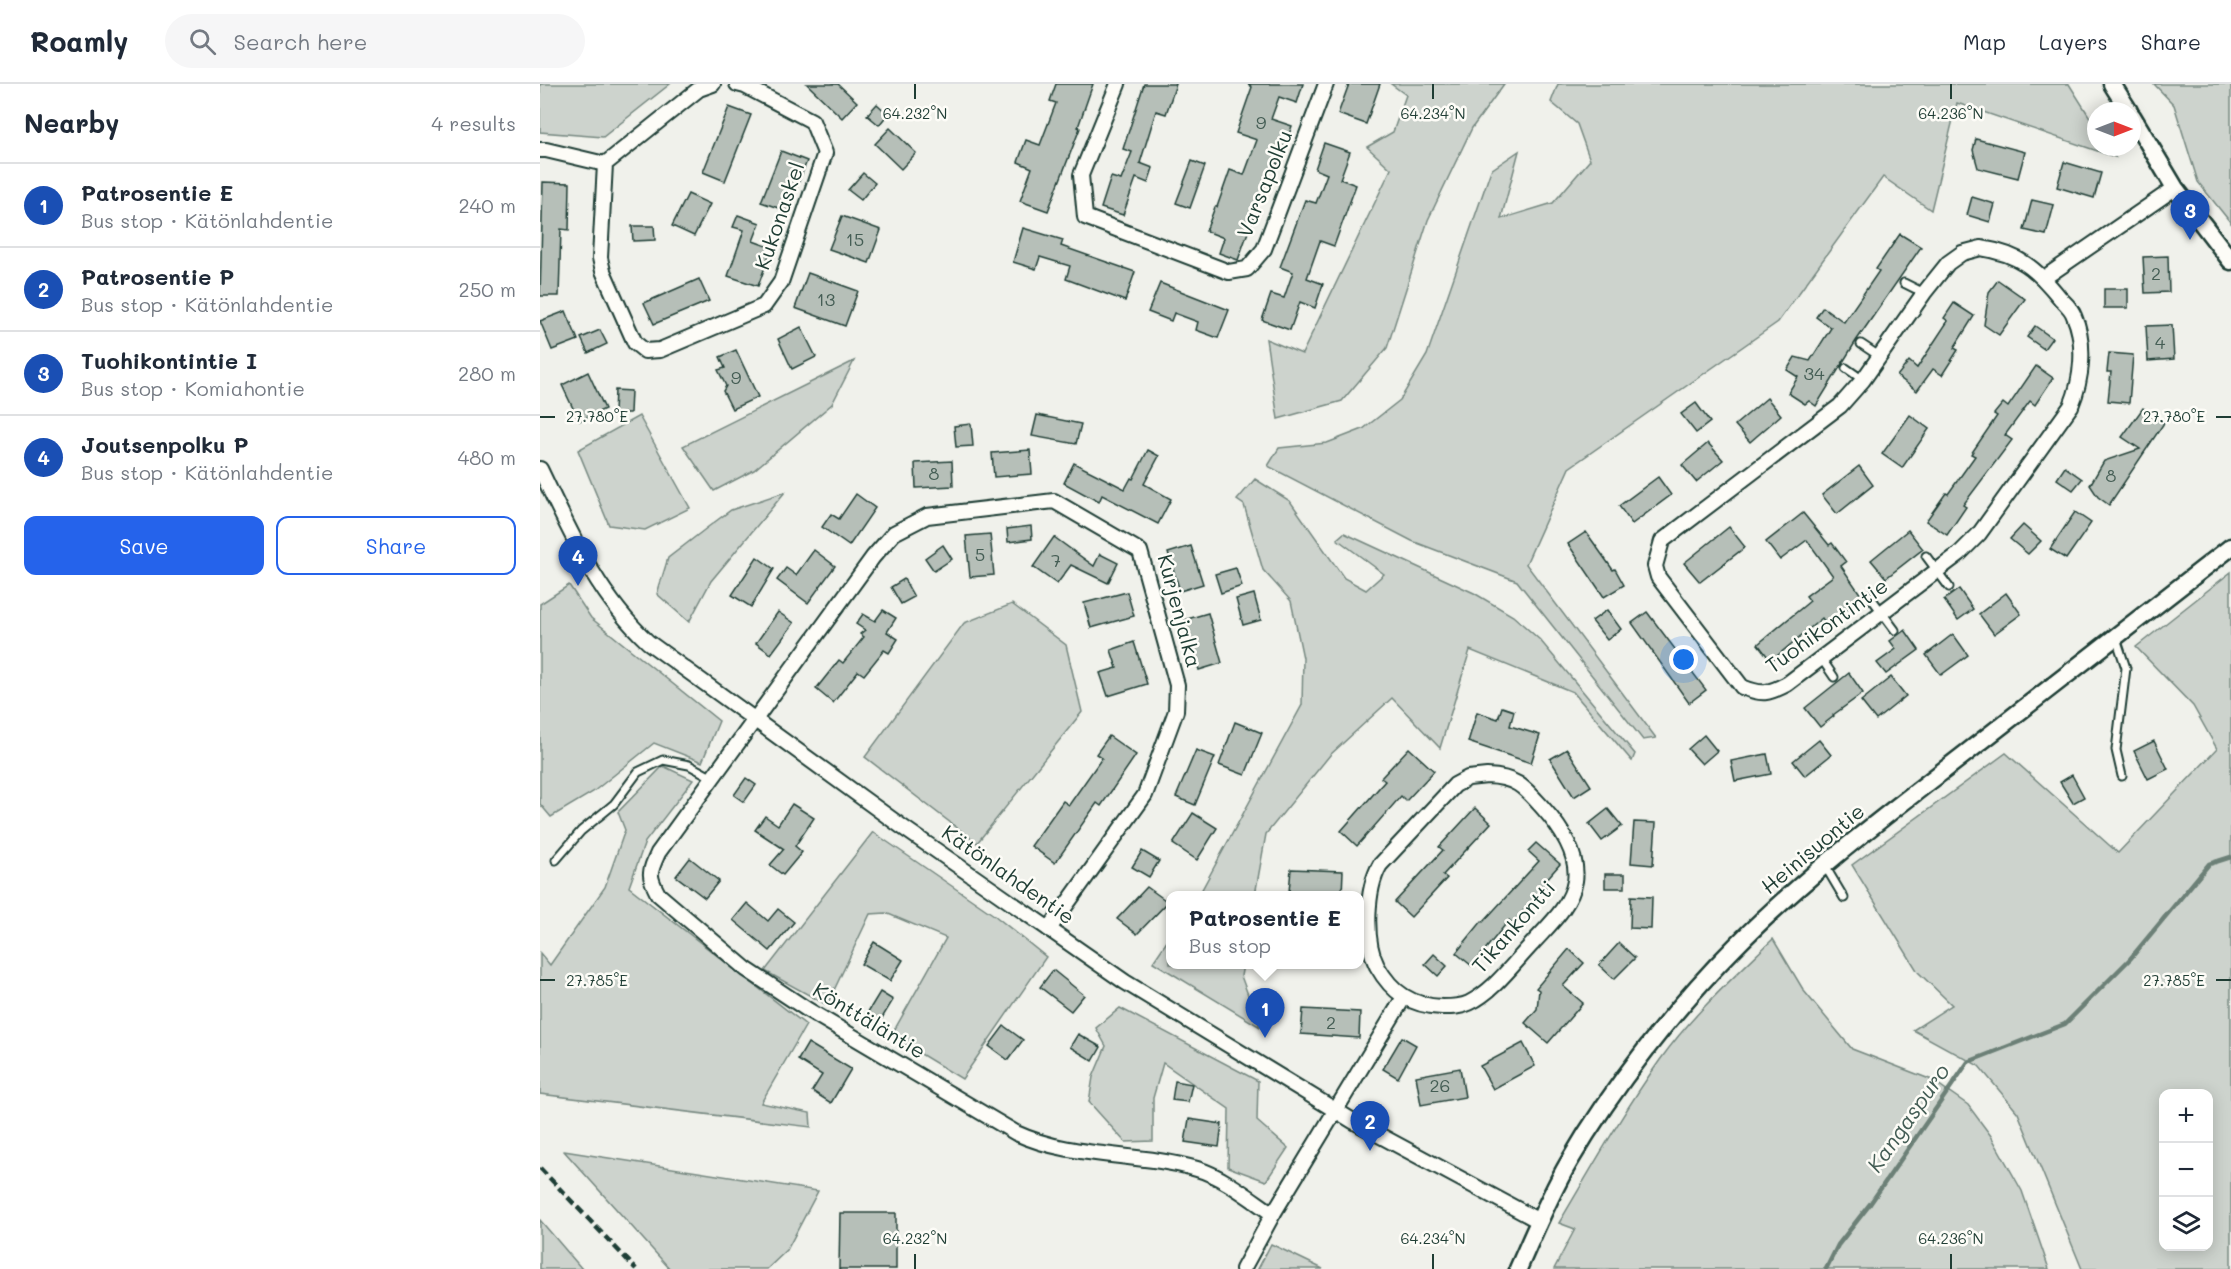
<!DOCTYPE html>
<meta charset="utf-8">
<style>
body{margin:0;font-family:Mali,sans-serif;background:#f6f6f7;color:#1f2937}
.controls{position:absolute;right:18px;bottom:18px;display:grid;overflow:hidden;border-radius:12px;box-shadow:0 3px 15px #0003}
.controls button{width:54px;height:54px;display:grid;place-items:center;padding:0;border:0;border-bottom:2px solid #e0e1e3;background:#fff;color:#1f2937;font:30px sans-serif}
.compass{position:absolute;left:1547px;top:18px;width:54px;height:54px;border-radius:50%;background:#fff;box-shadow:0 3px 15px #0003;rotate:90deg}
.you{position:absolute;left:1144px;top:576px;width:21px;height:21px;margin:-15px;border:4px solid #fff;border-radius:50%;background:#1a73e8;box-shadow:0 0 0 9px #1a73e833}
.badge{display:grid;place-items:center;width:39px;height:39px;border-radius:50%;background:#2563eb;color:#fff;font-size:20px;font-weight:700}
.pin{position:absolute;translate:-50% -50px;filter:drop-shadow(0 2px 3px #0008)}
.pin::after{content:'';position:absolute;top:32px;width:21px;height:18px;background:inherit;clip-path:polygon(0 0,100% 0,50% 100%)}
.popup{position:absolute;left:626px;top:807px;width:198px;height:78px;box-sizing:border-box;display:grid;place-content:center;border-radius:12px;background:#fff;filter:drop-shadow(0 2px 4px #0005);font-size:20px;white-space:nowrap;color:#747a83}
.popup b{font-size:22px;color:#1f2937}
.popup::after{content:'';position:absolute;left:50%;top:100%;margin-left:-12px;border:12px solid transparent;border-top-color:#fff}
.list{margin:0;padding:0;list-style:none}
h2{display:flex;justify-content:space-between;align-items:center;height:78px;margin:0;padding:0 24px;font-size:26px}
h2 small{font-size:20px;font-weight:400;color:#747a83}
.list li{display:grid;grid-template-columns:39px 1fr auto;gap:18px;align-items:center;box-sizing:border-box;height:84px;padding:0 24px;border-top:2px solid #e0e1e3}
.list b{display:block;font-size:22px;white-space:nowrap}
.list p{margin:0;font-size:20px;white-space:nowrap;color:#747a83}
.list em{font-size:20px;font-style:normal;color:#747a83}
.actions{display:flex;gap:12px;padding:18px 24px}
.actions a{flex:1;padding:14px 0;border:2px solid #2563eb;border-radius:12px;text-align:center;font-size:21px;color:#2563eb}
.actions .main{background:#2563eb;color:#fff}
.icon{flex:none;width:33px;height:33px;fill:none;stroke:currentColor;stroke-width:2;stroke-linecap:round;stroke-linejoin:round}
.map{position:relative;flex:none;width:1691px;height:1185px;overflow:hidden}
header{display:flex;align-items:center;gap:36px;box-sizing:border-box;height:84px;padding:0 30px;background:#fff;border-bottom:2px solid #e0e1e3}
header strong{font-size:28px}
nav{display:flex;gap:33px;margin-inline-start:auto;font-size:21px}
.search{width:420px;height:54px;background:#f6f6f7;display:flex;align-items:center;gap:15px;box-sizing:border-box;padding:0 21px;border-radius:33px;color:#747a83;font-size:22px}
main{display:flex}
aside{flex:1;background:#fff}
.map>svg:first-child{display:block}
.green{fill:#cdd3cd;stroke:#768880;stroke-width:1.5;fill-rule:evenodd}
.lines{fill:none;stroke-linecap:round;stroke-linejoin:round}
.stream{stroke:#6c8077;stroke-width:4.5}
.building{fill:#b6bfb8;stroke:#1f3d34;stroke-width:1.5}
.service-casing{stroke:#1f3d34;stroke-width:11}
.minor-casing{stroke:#1f3d34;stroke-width:18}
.tertiary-casing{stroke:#1f3d34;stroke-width:21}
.service{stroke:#fdfcf7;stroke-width:7}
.minor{stroke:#fdfcf7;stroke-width:14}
.tertiary{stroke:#fdfcf7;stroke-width:16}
.rail{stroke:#1f3d34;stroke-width:4.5;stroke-dasharray:9 4.5;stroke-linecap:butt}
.ticks{fill:none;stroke:#1f3d34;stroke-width:2}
.labels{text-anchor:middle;stroke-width:5;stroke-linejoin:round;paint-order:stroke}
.number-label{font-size:18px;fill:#455e55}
.street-label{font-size:21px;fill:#1f3d34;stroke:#fdfcf7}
.water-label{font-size:22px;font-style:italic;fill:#455e56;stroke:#fdfcf7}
.ticks-label{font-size:15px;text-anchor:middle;fill:#1f3d34;stroke:#fdfcf7;stroke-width:5;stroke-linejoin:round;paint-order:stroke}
</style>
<header>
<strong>Roamly</strong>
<div class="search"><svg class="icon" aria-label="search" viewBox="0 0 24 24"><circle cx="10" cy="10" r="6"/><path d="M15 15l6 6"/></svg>Search here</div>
<nav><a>Map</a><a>Layers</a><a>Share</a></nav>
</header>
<main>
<aside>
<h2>Nearby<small>4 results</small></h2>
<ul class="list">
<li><span class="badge" style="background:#1a4fb4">1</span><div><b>Patrosentie E</b><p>Bus stop · Kätönlahdentie</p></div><em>240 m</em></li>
<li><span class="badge" style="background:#1a4fb4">2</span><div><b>Patrosentie P</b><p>Bus stop · Kätönlahdentie</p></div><em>250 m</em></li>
<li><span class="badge" style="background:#1a4fb4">3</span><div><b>Tuohikontintie I</b><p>Bus stop · Komiahontie</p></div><em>280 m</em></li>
<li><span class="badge" style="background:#1a4fb4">4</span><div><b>Joutsenpolku P</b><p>Bus stop · Kätönlahdentie</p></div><em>480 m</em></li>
</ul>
<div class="actions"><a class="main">Save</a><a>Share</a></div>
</aside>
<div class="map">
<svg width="1691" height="1185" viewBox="0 0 1691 1185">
<rect width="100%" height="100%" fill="#f0f1eb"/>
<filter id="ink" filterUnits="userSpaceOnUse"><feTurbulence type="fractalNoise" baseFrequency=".0167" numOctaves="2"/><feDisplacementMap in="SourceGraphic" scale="12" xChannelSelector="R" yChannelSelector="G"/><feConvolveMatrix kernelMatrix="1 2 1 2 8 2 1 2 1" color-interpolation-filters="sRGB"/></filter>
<g filter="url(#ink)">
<g class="green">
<polygon points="0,0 130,0 63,53 0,48"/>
<polygon points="851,0 964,0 932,44 888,136 847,264 802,317 738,335 726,255 762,270 851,85 827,63 853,48 866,11"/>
<polygon points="1018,0 1529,0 1556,43 1556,63 1568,63 1575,73 1417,19 1391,126 1343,93 1238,238 1029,384 986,480 1116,654 1103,656 977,497 872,457 728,382 739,364 787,359 823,345 860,316 887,271 951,86 979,67 961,135 1013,119 1050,76 1037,40 1011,18"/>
<polygon points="1614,0 1691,0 1691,139 1658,98 1634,21"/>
<polygon points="314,277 292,320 214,386 174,407 143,362"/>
<polygon points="99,332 150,424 105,446 69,441 38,366"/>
<polygon points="715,395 750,417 804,494 826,506 844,490 797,455 804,449 934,509 973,532 1000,556 1095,670 1092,677 1033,608 930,566 900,664 852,614 790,671 726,750 715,811 659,811 762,621 763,574 751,517 723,486 704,421 697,416"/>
<polygon points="245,408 171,497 149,538 117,510 128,474 168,443 191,426"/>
<path d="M1691 488V1185H1542L1478 1029 1439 982 1373 946 1412 921 1378 888 1312 781 1466 669 1578 769 1677 665 1653 622 1596 563ZM1624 1010H1668V1162H1624Z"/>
<polygon points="29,501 51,534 179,637 162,678 114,659 53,708 11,733 0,720 0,520"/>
<polygon points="472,520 526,561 542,628 437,759 325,673 424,539"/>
<polygon points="123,682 153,696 105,758 89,803 266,941 221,1019 270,1029 271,1043 0,1010 0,869 10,881 65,803 85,746 78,728"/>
<polygon points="333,748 454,831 506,873 422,995 351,952 406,854 346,829 330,830 287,921 225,887"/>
<polygon points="630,853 630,880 703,881 701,892 720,943 613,878"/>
<path d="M1233 855 1264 907 1312 965 1392 996 1428 1021 1451 1052 1482 1107 1509 1185H1014L1035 1145 1019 1139C1051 1085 1083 1028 1120 976 1152 931 1194 893 1233 855Z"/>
<polygon points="580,924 718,997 717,1037 748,1064 726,1097 688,1083 689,1025 623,979 613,1014 613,1057 585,1058 549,1018 553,993 566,962 556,944"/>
<polygon points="24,1067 278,1107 247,1166 227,1185 130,1185"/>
<polygon points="0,1136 42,1185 0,1185"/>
<polygon points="731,1160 783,1185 718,1185"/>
</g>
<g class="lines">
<polyline class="stream" points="1286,1185 1298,1161 1330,1120 1428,978 1525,940 1590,875 1669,780 1691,773"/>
</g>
<g class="building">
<polygon points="267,0 298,0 317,18 302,34"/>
<polygon points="516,0 553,0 538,43 540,44 508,127 480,117 492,84 478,78 486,56 500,61 516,19 510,17"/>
<polygon points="604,0 636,0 626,30 616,27 600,79 613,84 608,99 596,94 583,131 561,124 571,93 581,96 592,68 583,65"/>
<polygon points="708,0 763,0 757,19 739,13 731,35 752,42 738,80 733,78 698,176 679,169 684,154 666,147 675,123 677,123 690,86 704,91 717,56 696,49 712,3"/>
<polygon points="809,0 840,0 826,40 798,30"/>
<polygon points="337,20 348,30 339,41 327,31"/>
<polygon points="189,23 211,31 185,97 163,88"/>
<polygon points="350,44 376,69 361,85 335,60"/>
<polygon points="1436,55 1485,68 1478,94 1438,84 1433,66"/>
<polygon points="784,59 810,68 800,95 816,101 794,162 780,157 767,194 783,200 775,224 760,218 750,246 722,236 731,210 744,214 753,188 740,183 765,116 776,119 787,90 775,85"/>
<polygon points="241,67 267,77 247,127 221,118"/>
<polygon points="652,77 665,82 650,124 636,119"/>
<polygon points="1524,78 1561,89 1554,114 1517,103"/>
<polygon points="323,89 335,99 321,116 308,106"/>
<polygon points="3,98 30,99 29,146 21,145 19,212 0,212"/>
<polygon points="148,110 170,120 154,152 132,142"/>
<polygon points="1432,113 1455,120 1450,138 1427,131"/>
<polygon points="1492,116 1514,121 1506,151 1484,146"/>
<polygon points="198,131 220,139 213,157 232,164 218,202 188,192 204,146 193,143"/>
<polygon points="302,132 341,146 329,179 289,165"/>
<polygon points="92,142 114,142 115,156 93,157"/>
<polygon points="483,144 523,156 521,162 595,188 585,217 526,195 530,182 500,173 496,185 473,178"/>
<polygon points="1360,150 1381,163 1316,257 1276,322 1269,317 1265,320 1248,309 1258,293 1247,286 1255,273 1270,277 1291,244 1276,233 1283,223 1304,238 1339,187 1336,185"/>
<polygon points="1628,172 1629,208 1605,209 1603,173"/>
<polygon points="268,189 318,207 305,242 255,224"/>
<polygon points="159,195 169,217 114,240 104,219"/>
<polygon points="1458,196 1485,215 1459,251 1444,241 1449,208"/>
<polygon points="620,199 689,226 678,254 656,246 658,238 634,229 631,237 608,228"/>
<rect x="1564" y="205" width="24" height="19"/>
<polygon points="1414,219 1434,232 1414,264 1418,266 1402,291 1393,285 1377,307 1357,292 1369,277 1377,284 1408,237 1404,234"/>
<polygon points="26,227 38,256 12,266 0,237"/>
<polygon points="1632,241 1634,275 1608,277 1606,242"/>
<polygon points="1495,242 1512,254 1504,265 1487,253"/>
<polygon points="261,243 276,273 252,285 238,255"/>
<polygon points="60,246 67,260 48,269 41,254"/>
<polygon points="196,266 218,313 192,325 183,307 186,302 178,286 185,284 180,273"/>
<polygon points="1569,269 1593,271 1589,319 1568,317 1571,288 1567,288"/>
<polygon points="1496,282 1513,294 1495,321 1490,317 1465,351 1472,356 1423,421 1426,423 1407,451 1386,437 1406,409 1408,410 1435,372 1431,370 1457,332 1454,330 1463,319 1468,323"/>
<polygon points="48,288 65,325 39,337 22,301"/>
<polygon points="75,306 91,307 90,329 74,329"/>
<polygon points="1227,314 1241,331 1210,358 1195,341"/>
<polygon points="1156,319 1170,338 1156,349 1141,330"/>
<polygon points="1603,324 1624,339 1569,421 1558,413 1550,401 1564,377 1600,365 1582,353"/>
<polygon points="497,331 541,340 536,360 492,352"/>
<polygon points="1370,331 1389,345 1362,384 1342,370"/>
<polygon points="431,340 433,362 416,363 414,342"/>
<polygon points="1168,359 1183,376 1156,398 1142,381"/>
<polygon points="490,366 492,390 454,393 452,369"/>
<polygon points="608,366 619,372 604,400 631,415 618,440 562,411 559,418 524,399 534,379 585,405 591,394 593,395"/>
<polygon points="412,377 413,402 376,404 375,379"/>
<polygon points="1319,382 1333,401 1297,430 1282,411"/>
<polygon points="1525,383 1542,395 1533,406 1517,395"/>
<polygon points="1118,393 1131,411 1092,440 1079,422"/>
<polygon points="316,410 335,424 309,462 282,443 291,430 299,435"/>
<polygon points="1535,428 1551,439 1526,475 1510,465"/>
<polygon points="1263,429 1289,461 1292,459 1306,478 1301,482 1323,514 1286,540 1282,534 1231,577 1218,560 1270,517 1266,512 1293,492 1267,456 1240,476 1226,458"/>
<polygon points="1483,441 1501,457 1488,470 1470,455"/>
<polygon points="491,442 492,455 468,458 467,445"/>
<polygon points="1189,443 1205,463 1160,498 1144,479"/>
<polygon points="1368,446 1383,465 1346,494 1331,476"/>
<polygon points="1046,448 1073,486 1075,485 1084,501 1064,513 1028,460"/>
<polygon points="450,450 454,491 430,493 426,452"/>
<polygon points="514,453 554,482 560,470 578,479 568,499 531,481 517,500 493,483"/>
<polygon points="403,461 412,475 394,487 385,474"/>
<polygon points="651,462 663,500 640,507 628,469"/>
<polygon points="274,466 295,482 268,519 237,496 246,484 256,491"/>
<polygon points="217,473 234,485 211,523 192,511"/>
<polygon points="696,484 702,502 681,509 675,490"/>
<polygon points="364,495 374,513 361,520 351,503"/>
<polygon points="1419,505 1433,525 1418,536 1404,516"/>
<polygon points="587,508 594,532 551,544 544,519"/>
<polygon points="1466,509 1481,530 1454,550 1439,530"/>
<polygon points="714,510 721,536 703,541 696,515"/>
<polygon points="343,526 356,534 347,548 358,555 349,569 344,566 324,591 318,587 293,619 276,605 299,576 303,579 324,553 320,550 325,546 316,540 323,530 335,537"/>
<polygon points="1067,526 1081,545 1067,556 1052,537"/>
<polygon points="238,528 254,539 231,570 216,559"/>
<polygon points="1107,528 1166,606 1149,619 1092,539"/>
<polygon points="668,529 682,579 659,586 644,536"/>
<polygon points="1365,546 1379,566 1346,590 1337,579 1356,565 1350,557"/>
<polygon points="1413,550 1428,571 1401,591 1386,571"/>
<polygon points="594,558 607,600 568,612 560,589 577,584 571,566"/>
<polygon points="1309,589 1323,609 1293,631 1294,632 1280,643 1265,624"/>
<polygon points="1351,593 1366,612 1336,636 1321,617"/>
<polygon points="962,623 974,627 970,642 1000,651 991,679 928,658 937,628 958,635"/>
<polygon points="695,638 722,649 705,691 679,681"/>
<polygon points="1164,651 1177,667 1162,680 1148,665"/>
<polygon points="569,652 596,671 561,722 557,719 515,779 491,762 523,717 529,721 562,674 556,670"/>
<polygon points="1279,656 1291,671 1265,692 1253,677"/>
<polygon points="1614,657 1628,685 1608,695 1594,667"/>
<polygon points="869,664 894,687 866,717 861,712 817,762 801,747 845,697 841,694"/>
<polygon points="1027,665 1051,702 1034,713 1010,675"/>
<polygon points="656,666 675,673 655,721 636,713"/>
<polygon points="1227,670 1231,690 1195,697 1191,677"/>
<polygon points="1532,691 1544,713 1533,719 1520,698"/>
<polygon points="206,694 216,701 204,718 194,711"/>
<polygon points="252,720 274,734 255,762 262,768 243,791 230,781 244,765 215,746 225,732 238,741"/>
<polygon points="935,724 951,739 903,791 907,794 871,833 855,818 903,766 899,763"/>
<polygon points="1068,725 1082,742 1062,757 1049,740"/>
<polygon points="653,729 677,744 657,776 633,760"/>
<polygon points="1094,738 1116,739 1113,781 1091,779"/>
<polygon points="996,759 1020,780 1005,797 1008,800 972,839 969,836 932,882 916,869 942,837 943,838 999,777 988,767"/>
<polygon points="602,767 619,777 609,793 592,783"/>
<polygon points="150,774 179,797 165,814 136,792"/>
<polygon points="751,785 803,787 802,810 749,808"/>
<rect x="1065" y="790" width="20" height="14"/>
<polygon points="607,803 628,818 597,850 577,835"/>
<polygon points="1091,812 1112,813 1111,845 1090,844"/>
<polygon points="207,819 228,837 238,825 254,838 230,867 193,836"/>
<polygon points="334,858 363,876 350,897 321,880"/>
<polygon points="1079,859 1095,874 1074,895 1059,881"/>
<polygon points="1029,865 1044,879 1023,902 1043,919 1008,959 985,939 997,925 999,906 996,904"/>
<polygon points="894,870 907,882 898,892 885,880"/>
<polygon points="513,886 544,911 531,927 500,903"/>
<polygon points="340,908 353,916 339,939 326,931"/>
<polygon points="763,925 820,928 819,954 761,950"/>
<polygon points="464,942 483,956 468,976 449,962"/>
<polygon points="538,950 561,963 553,977 530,963"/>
<polygon points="862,953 876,961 858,994 843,985"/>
<polygon points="268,959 311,985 291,1019 272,1007 282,991 258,976"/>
<polygon points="983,959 995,982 953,1005 940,982"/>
<polygon points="920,984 925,1013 881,1021 876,992"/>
<polygon points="635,997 652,1000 648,1018 632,1016"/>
<polygon points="649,1035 682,1040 679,1063 645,1058"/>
<polygon points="300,1129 356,1129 356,1185 299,1185"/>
</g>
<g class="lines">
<g class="service-casing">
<g id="service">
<polyline points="1364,199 1384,209"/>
<polyline points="1321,260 1339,272"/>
<polyline points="1306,284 1323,296"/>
<polyline points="1386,472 1409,503"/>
<polyline points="1329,511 1355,546"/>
<polyline points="1576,554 1586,584 1576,666 1582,692"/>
<polyline points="1281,574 1294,593"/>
<polyline points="16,776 41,747 74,720 98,688 123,676 149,681 173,694"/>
<polyline points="1285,782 1304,814"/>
</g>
</g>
<g class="minor-casing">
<g id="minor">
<polyline points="173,0 159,5 65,80 60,174 63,187 95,259 105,267 120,266 224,222 241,198 285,69 272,37 205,2 197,0"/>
<polyline points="578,0 541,91 545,133 689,188 707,185 724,165 786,0"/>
<polyline points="0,66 6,66 65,80"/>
<path d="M1441 164C1479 170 1496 184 1520 214 1525 219 1532 225 1534 232 1546 259 1542 296 1531 322L1439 450 1419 470 1247 600C1228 610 1222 611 1202 603L1118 493 1115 482 1122 457 1300 322 1323 296 1384 209 1408 179 1422 169Z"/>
<polyline points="1504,194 1635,104"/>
<path d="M0 385C30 447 56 510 108 558L361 742 585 898 813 1037 999 1137"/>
<path d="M947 692C977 693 985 704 1003 724 1020 743 1039 771 1035 797 1031 822 1008 842 992 860 973 880 954 907 929 919 921 923 912 923 902 923 872 922 852 909 837 882 824 857 826 805 840 781L915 701 928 694Z"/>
<path d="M509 845 605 711 636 627 637 601 600 467 514 417 387 432 354 449 333 473 118 769C109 789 108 791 118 810L206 885 268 926 476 1049C532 1075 598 1068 657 1085 682 1092 711 1115 733 1130"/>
<polyline points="703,1185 733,1130 864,913"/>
</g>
</g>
<g class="tertiary-casing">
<g id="tertiary">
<polyline points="1572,0 1589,27"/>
<polyline points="1592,32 1635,104 1691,177"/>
<path d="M978 1185C994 1149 1009 1112 1029 1078 1072 1004 1136 922 1196 862 1269 788 1353 726 1434 663 1520 596 1605 530 1691 463"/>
</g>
</g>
<use href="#service" class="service"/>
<use href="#minor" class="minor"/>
<use href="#tertiary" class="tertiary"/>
<polyline class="rail" points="0,1084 96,1185"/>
</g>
</g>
<path class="ticks" d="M375 0V15M893 0V15M1411 0V15M0 333H15M1676 333H1691M0 896H15M1676 896H1691M375 1170V1185M893 1170V1185M1411 1170V1185"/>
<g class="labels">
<g class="number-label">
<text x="721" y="45">9</text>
<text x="315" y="162">15</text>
<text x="1616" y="196">2</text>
<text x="286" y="222">13</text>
<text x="1620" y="265">4</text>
<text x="1274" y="296">34</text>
<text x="196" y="300">9</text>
<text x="394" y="396">8</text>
<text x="1571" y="398">8</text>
<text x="440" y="477">5</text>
<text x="516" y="483">7</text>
<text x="791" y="945">2</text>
<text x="900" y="1008">26</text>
</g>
<g class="street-label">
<text transform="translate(725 100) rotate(-68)" y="7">Varsapolku</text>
<text transform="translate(240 132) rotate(-71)" y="7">Kukonaskel</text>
<text transform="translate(639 527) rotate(75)" y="7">Kurjenjalka</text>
<text transform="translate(1287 542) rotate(-36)" y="7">Tuohikontintie</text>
<text transform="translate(1273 765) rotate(-40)" y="7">Heinisuontie</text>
<text transform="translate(468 791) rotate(35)" y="7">Kätönlahdentie</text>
<text transform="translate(974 843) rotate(-49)" y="7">Tikankontti</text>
<text transform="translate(329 937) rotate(31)" y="7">Könttäläntie</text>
</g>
<g class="water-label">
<text transform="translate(1368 1034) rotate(-55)" y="8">Kangaspuro</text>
</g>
</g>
<g class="ticks-label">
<text x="375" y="35">64.232°N</text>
<text x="893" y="35">64.234°N</text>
<text x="1411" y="35">64.236°N</text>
<text x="1634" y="338">27.780°E</text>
<text x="57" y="338">27.780°E</text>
<text x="1634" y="902">27.785°E</text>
<text x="57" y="902">27.785°E</text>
<text x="375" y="1160">64.232°N</text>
<text x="893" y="1160">64.234°N</text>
<text x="1411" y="1160">64.236°N</text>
</g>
</svg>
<div class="controls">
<button>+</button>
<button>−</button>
<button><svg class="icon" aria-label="layers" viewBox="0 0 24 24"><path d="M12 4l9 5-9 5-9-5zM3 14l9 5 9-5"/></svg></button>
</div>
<svg class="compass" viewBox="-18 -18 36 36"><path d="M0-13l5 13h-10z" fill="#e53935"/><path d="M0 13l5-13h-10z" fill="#747a83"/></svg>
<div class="you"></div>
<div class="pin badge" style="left:725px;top:954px;background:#1a4fb4">1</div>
<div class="popup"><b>Patrosentie E</b>Bus stop</div>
<div class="pin badge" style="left:830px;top:1067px;background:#1a4fb4">2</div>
<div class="pin badge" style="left:1650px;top:156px;background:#1a4fb4">3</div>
<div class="pin badge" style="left:38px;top:502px;background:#1a4fb4">4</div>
</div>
</main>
